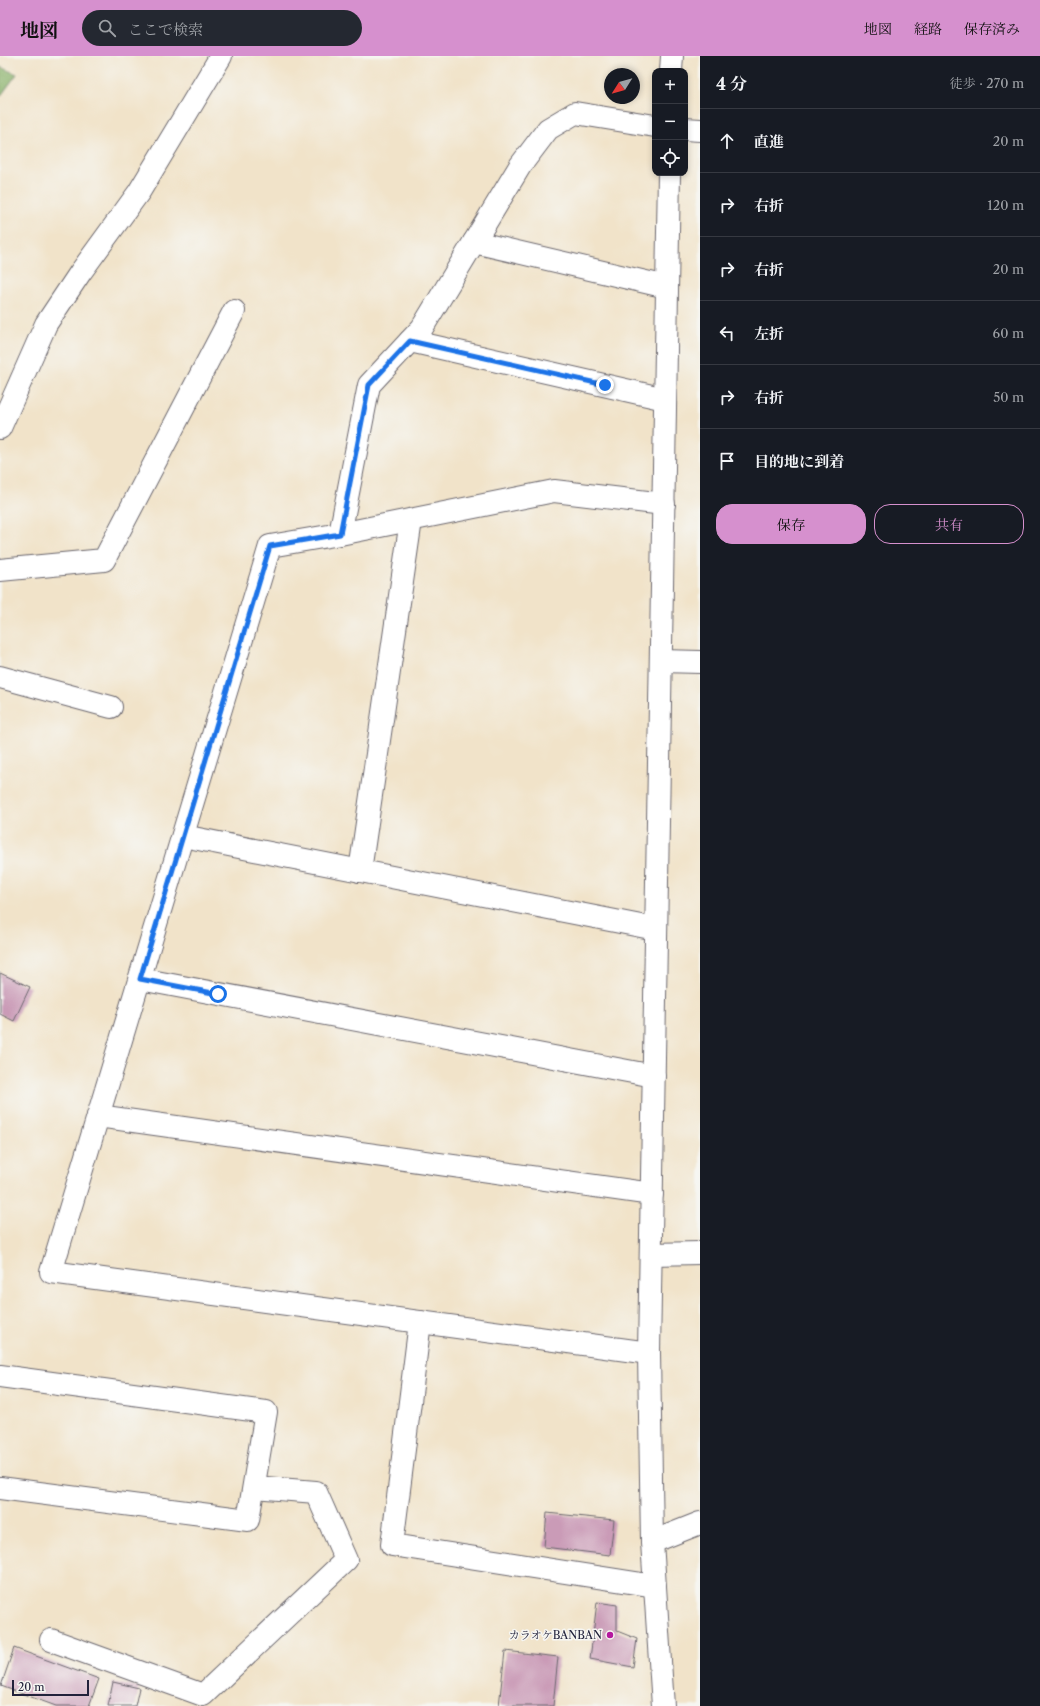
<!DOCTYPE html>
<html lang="ja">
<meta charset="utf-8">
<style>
body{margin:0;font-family:"Libre Caslon Text","Noto Serif JP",serif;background:#242831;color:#f1f3f6}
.controls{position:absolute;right:12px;top:12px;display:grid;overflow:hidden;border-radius:8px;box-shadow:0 2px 6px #0003}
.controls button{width:36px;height:36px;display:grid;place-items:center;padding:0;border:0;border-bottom:1px solid #363941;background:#171b24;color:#f1f3f6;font:20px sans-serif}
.compass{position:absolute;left:604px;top:12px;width:36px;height:36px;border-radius:50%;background:#171b24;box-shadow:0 2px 6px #0003;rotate:233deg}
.scale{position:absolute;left:12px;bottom:10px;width:77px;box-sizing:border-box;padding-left:4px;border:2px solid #22223b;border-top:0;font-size:11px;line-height:14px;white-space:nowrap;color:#22223b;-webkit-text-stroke:3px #f6f6f2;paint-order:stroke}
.stop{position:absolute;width:12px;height:12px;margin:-9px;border:3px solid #1a73e8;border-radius:50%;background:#fff}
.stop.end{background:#1a73e8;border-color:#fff;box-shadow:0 1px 4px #0008}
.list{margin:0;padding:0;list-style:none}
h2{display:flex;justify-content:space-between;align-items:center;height:52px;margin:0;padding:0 16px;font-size:17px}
h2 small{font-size:13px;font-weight:400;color:#9ea1a6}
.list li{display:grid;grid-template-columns:26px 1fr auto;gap:12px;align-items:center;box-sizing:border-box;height:64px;padding:0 16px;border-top:1px solid #363941}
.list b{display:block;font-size:15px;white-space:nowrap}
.list em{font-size:13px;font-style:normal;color:#9ea1a6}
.actions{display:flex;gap:8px;padding:12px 16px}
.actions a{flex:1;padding:9px 0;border:1px solid #d690ce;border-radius:16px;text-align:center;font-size:14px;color:#d690ce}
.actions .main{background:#d690ce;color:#111}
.icon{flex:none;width:22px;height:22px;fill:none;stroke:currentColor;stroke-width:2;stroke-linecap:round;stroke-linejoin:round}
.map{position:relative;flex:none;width:700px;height:1650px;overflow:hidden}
header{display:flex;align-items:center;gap:24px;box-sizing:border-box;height:56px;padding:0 20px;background:#d690ce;color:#111}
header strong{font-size:19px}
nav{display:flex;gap:22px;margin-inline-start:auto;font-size:14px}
.search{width:280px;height:36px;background:#242831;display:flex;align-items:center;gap:10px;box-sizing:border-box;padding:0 14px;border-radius:22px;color:#9ea1a6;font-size:15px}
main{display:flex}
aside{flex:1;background:#171b24}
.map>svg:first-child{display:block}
.forest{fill:#88b067;stroke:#556951}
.building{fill:#ca9bb7}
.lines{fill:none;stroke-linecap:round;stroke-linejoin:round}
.minor-casing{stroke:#6a666d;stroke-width:24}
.minor{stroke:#fff;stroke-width:22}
.route{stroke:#1a73e8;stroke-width:5}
.poi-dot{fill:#b5179e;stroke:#f6f6f2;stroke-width:1.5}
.labels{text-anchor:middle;stroke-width:3;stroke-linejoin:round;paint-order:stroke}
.poi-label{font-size:11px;fill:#22223b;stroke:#f6f6f2;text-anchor:end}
</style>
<header>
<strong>地図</strong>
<div class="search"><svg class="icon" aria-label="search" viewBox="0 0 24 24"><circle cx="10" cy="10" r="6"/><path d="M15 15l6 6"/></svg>ここで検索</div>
<nav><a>地図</a><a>経路</a><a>保存済み</a></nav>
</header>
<main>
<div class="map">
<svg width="700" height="1650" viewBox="0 0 700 1650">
<rect width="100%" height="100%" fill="#f6f6f2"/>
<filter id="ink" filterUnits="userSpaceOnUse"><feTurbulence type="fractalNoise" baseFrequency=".025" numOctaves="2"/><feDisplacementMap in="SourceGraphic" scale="8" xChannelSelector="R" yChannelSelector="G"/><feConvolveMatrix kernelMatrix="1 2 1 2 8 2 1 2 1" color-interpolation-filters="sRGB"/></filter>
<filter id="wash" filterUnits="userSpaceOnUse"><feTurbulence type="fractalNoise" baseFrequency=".012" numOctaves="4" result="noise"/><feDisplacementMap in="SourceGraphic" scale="16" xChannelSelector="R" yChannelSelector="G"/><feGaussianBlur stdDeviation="0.9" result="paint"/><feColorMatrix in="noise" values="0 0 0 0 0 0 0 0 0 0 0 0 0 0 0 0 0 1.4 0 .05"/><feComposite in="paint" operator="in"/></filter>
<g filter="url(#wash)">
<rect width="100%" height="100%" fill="#f1e3c9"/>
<polygon class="forest" points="0,11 17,18 0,41"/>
<g id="blocks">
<g class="building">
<polygon points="0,917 30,931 14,965 0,958"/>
<polygon points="547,1457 614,1464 610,1499 544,1491"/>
<polygon points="597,1546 617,1549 617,1575 637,1583 633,1611 590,1603"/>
<polygon points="14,1592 99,1623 89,1650 56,1650 1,1630"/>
<polygon points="505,1595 558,1601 553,1650 499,1650"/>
<polygon points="113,1626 139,1632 135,1650 108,1650"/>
</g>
</g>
</g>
<g filter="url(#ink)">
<use href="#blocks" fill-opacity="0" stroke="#6a666d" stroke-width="1"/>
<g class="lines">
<g class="minor-casing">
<g id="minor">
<polyline points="671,15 672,0"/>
<polyline points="685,73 700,74"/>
<polyline points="474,186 667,231"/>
<polyline points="410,285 665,343"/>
<polyline points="0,372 46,268 80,217 139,136 221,0"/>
<polyline points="340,478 554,435 664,448"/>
<polyline points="0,514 104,504 234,255"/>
<polyline points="661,605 700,606"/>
<polyline points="0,621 111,651"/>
<polyline points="183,780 656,873"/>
<polyline points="360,815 411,464"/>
<polyline points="140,923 654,1020"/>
<polyline points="98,1060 652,1138"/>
<polyline points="651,1198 700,1197"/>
<polyline points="420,1266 392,1489 655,1530"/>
<polyline points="649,1297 51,1216 270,490 340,478 369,329 422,272 520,110 548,73 575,57 655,70"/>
<polyline points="0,1320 266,1356 248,1464 0,1432"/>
<polyline points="652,1486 700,1467"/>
<polyline points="51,1584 203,1639 346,1504 316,1436 254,1431"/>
<polyline points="663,1650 652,1486 649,1297 669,117"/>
</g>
</g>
<use href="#minor" class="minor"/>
</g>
</g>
<g class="lines" filter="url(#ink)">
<polyline class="route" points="218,938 140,923 270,490 340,478 369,329 410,285 605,329"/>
</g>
<circle class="poi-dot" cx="610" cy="1579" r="4"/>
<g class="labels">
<g class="poi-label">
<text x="602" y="1583">カラオケBANBAN</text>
</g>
</g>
</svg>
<div class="controls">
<button>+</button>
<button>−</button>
<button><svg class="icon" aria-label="locate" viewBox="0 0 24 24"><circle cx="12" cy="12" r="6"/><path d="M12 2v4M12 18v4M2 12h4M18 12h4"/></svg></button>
</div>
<svg class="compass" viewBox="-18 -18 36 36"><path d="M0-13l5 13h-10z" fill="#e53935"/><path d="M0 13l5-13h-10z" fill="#9ea1a6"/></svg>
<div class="scale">20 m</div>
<div class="stop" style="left:218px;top:938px"></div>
<div class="stop end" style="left:605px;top:329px"></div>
</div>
<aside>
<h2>4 分<small>徒歩 · 270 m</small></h2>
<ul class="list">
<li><svg class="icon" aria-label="ahead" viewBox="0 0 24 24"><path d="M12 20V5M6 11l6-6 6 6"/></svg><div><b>直進</b></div><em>20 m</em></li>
<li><svg class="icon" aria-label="right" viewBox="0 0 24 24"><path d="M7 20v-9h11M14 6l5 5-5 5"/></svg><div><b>右折</b></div><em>120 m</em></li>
<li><svg class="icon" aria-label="right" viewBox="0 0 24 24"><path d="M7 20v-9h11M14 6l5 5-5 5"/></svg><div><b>右折</b></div><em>20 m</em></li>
<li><svg class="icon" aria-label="left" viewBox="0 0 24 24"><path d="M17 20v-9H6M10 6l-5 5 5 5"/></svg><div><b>左折</b></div><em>60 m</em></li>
<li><svg class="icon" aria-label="right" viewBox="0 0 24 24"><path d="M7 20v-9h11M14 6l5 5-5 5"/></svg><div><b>右折</b></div><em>50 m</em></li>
<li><svg class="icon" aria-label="arrive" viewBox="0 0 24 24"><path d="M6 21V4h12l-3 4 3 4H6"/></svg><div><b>目的地に到着</b></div></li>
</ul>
<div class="actions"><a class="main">保存</a><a>共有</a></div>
</aside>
</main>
